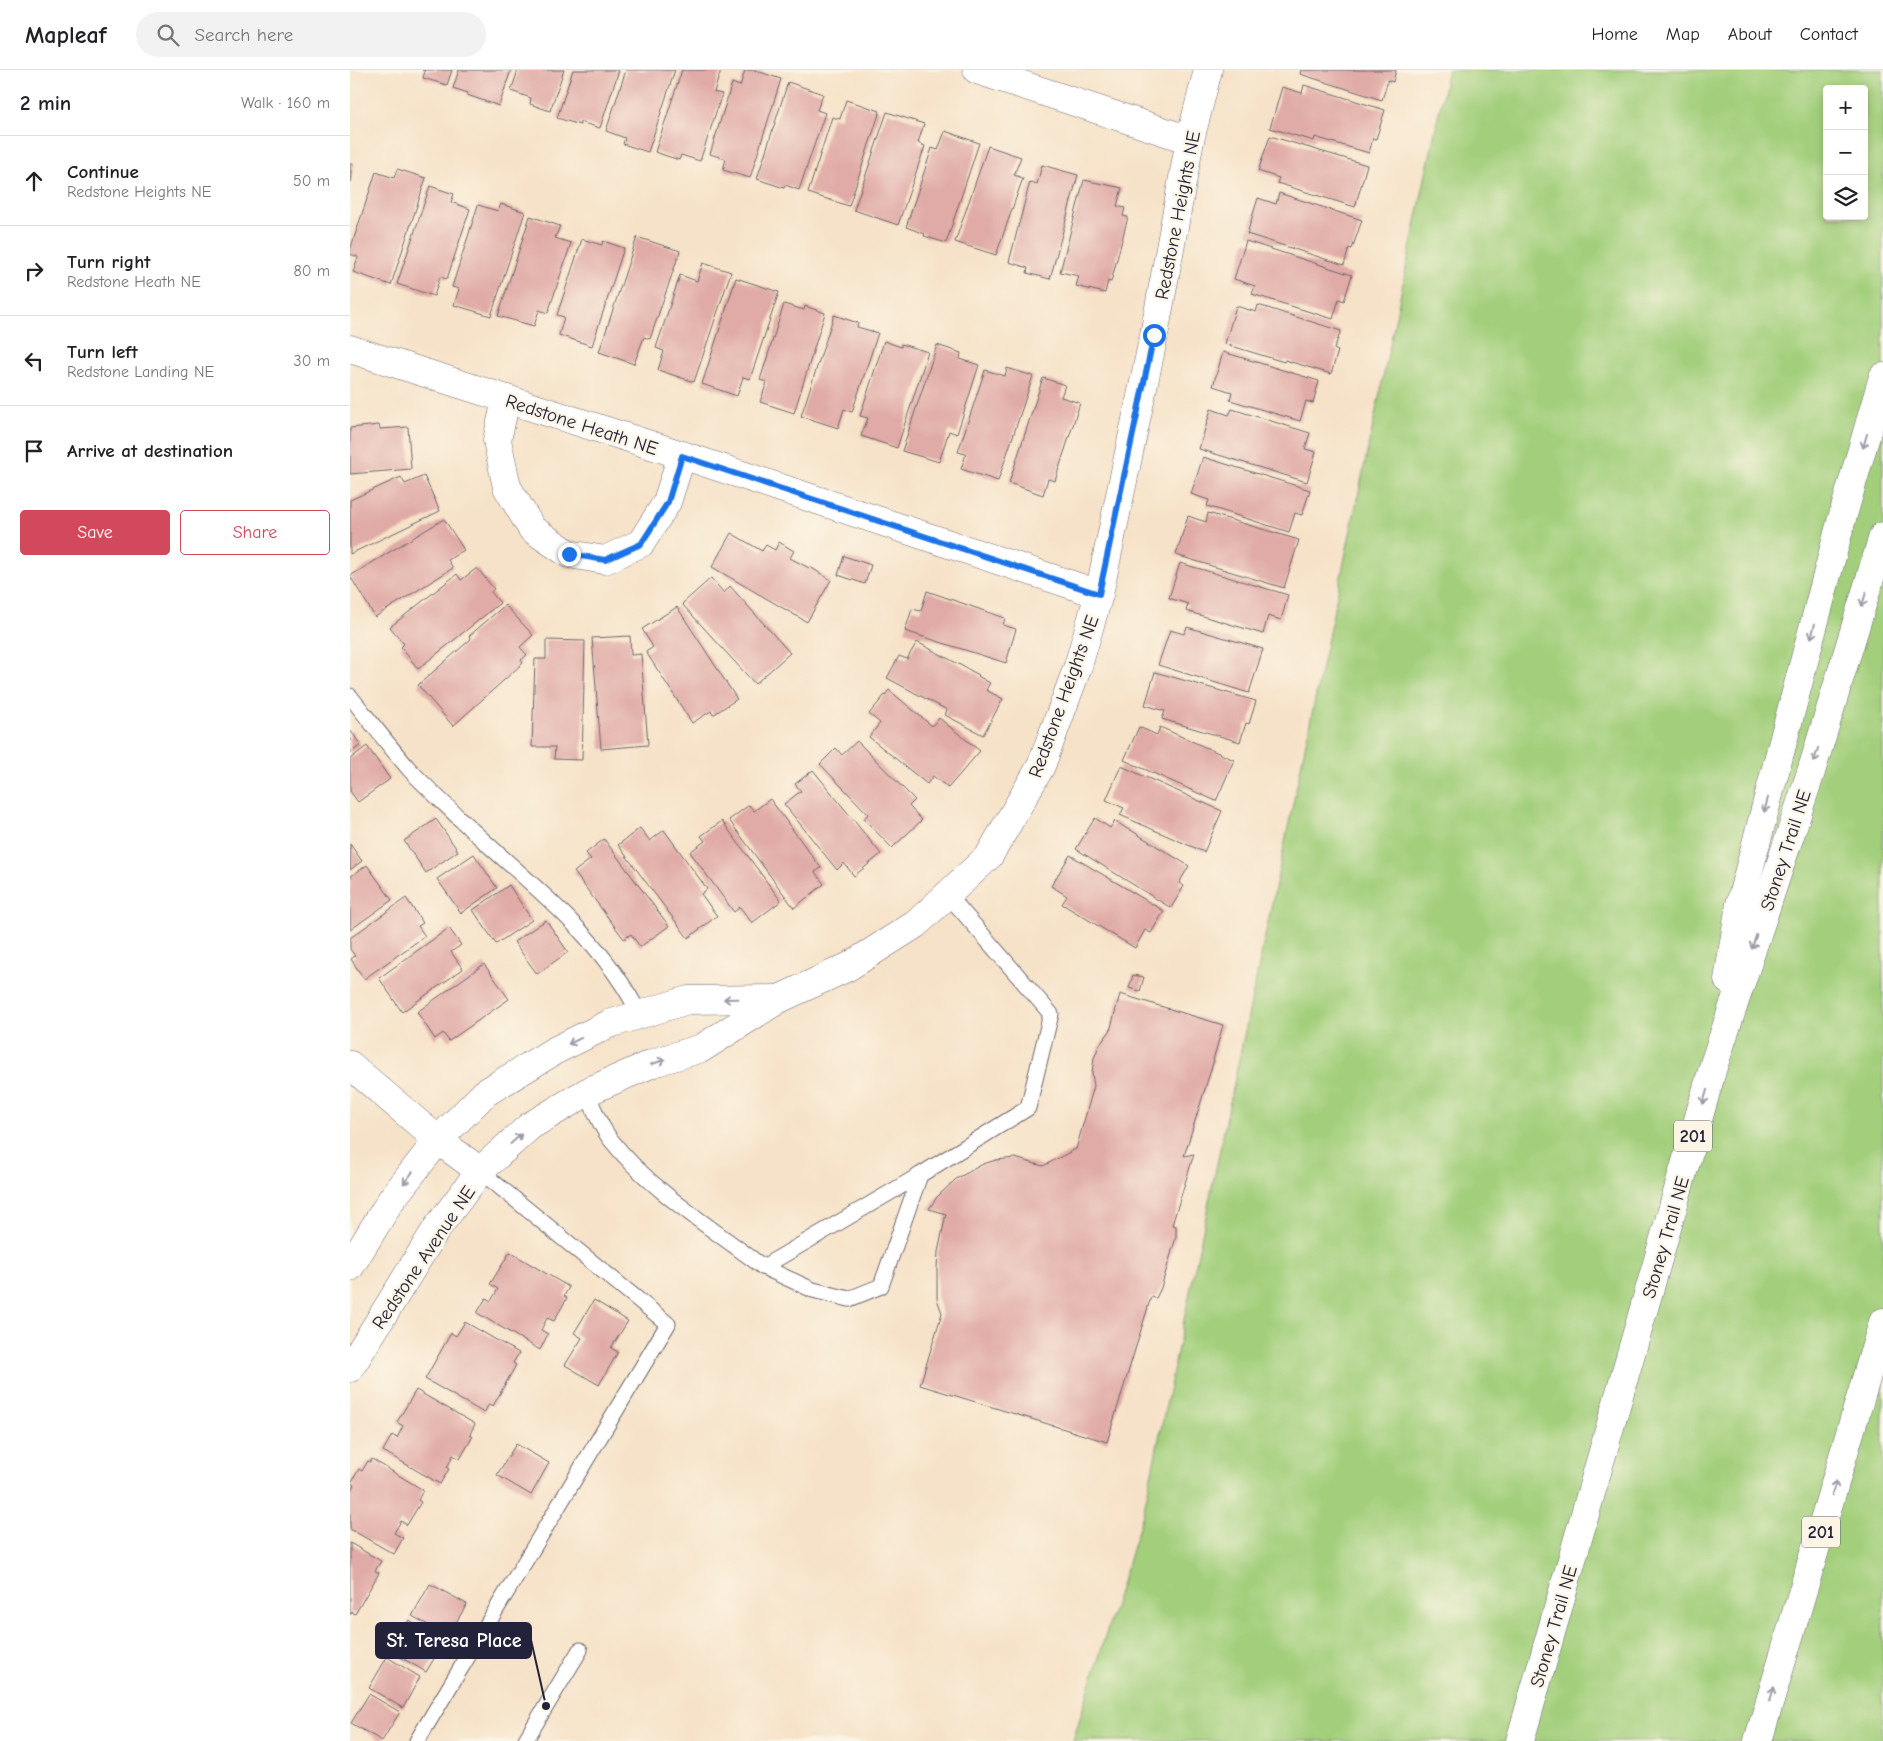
<!DOCTYPE html>
<meta charset="utf-8">
<style>
body{margin:0;font-family:"Comic Neue",sans-serif;background:#f2f2f2;color:#202124}
.controls{position:absolute;right:15px;top:15px;display:grid;overflow:hidden;border-radius:5px;box-shadow:0 2px 8px #0003}
.controls button{width:45px;height:45px;display:grid;place-items:center;padding:0;border:0;border-bottom:1px solid #e0e0e0;background:#fff;color:#202124;font:25px sans-serif}
.stop{position:absolute;width:15px;height:15px;margin:-11px;border:4px solid #1a73e8;border-radius:50%;background:#fff}
.stop.end{background:#1a73e8;border-color:#fff;box-shadow:0 1px 5px #0008}
.list{margin:0;padding:0;list-style:none}
h2{display:flex;justify-content:space-between;align-items:center;height:65px;margin:0;padding:0 20px;font-size:21px}
h2 small{font-size:16px;font-weight:400;color:#757577}
.list li{display:grid;grid-template-columns:32px 1fr auto;gap:15px;align-items:center;box-sizing:border-box;height:90px;padding:0 20px;border-top:1px solid #e0e0e0}
.list b{display:block;font-size:19px;white-space:nowrap}
.list p{margin:0;font-size:16px;white-space:nowrap;color:#757577}
.list em{font-size:16px;font-style:normal;color:#757577}
.actions{display:flex;gap:10px;padding:15px 20px}
.actions a{flex:1;padding:11px 0;border:1px solid #d1495b;border-radius:5px;text-align:center;font-size:18px;color:#d1495b}
.actions .main{background:#d1495b;color:#fff}
.icon{flex:none;width:28px;height:28px;fill:none;stroke:currentColor;stroke-width:2;stroke-linecap:round;stroke-linejoin:round}
.map{position:relative;flex:none;width:1533px;height:1671px;overflow:hidden}
header{display:flex;align-items:center;gap:30px;box-sizing:border-box;height:70px;padding:0 25px;background:#fff;border-bottom:1px solid #e0e0e0}
header strong{font-size:24px}
nav{display:flex;gap:28px;margin-inline-start:auto;font-size:18px}
.search{width:350px;height:45px;background:#f2f2f2;display:flex;align-items:center;gap:12px;box-sizing:border-box;padding:0 18px;border-radius:28px;color:#757577;font-size:19px}
main{display:flex}
aside{flex:1;background:#fff}
.map>svg:first-child{display:block}
.green{fill:#a3cf7c;stroke:#62785c;fill-rule:evenodd}
.building{fill:#e0aaa6}
.lines{fill:none;stroke-linecap:round;stroke-linejoin:round}
.lane-casing{stroke:#6c656c;stroke-width:17}
.street-casing{stroke:#6c656c;stroke-width:29}
.secondary-casing{stroke:#6c656c;stroke-width:29}
.highway-casing{stroke:#6c656c;stroke-width:29}
.lane{stroke:#fff;stroke-width:15}
.street{stroke:#fff;stroke-width:28}
.secondary{stroke:#fff;stroke-width:28}
.highway{stroke:#fff;stroke-width:28}
.oneway{stroke:#9c9ca7}
.route{stroke:#1a73e8;stroke-width:6}
.labels{text-anchor:middle;stroke-width:4.5;stroke-linejoin:round;paint-order:stroke}
.shield{fill:#fcf5e5;stroke:#63616e;stroke-width:1}
.shield-label{font-size:18px;font-weight:bold;fill:#22223b}
.street-label{font-size:19px;fill:#22223b;stroke:#fcf5e5}
.leader{fill:none;stroke:#22223b;stroke-width:2}
.callout-dot{fill:#22223b;stroke:#fcf5e5;stroke-width:2}
.callout{fill:#22223b;stroke:#22223b;stroke-width:2}
.callout-label{font-size:20px;text-anchor:middle;font-weight:bold;fill:#fff}
</style>
<header>
<strong>Mapleaf</strong>
<div class="search"><svg class="icon" aria-label="search" viewBox="0 0 24 24"><circle cx="10" cy="10" r="6"/><path d="M15 15l6 6"/></svg>Search here</div>
<nav><a>Home</a><a>Map</a><a>About</a><a>Contact</a></nav>
</header>
<main>
<aside>
<h2>2 min<small>Walk · 160 m</small></h2>
<ul class="list">
<li><svg class="icon" aria-label="ahead" viewBox="0 0 24 24"><path d="M12 20V5M6 11l6-6 6 6"/></svg><div><b>Continue</b><p>Redstone Heights NE</p></div><em>50 m</em></li>
<li><svg class="icon" aria-label="right" viewBox="0 0 24 24"><path d="M7 20v-9h11M14 6l5 5-5 5"/></svg><div><b>Turn right</b><p>Redstone Heath NE</p></div><em>80 m</em></li>
<li><svg class="icon" aria-label="left" viewBox="0 0 24 24"><path d="M17 20v-9H6M10 6l-5 5 5 5"/></svg><div><b>Turn left</b><p>Redstone Landing NE</p></div><em>30 m</em></li>
<li><svg class="icon" aria-label="arrive" viewBox="0 0 24 24"><path d="M6 21V4h12l-3 4 3 4H6"/></svg><div><b>Arrive at destination</b></div></li>
</ul>
<div class="actions"><a class="main">Save</a><a>Share</a></div>
</aside>
<div class="map">
<svg width="1533" height="1671" viewBox="0 0 1533 1671">
<rect width="100%" height="100%" fill="#fcf5e5"/>
<filter id="ink" filterUnits="userSpaceOnUse"><feTurbulence type="fractalNoise" baseFrequency=".02" numOctaves="2"/><feDisplacementMap in="SourceGraphic" scale="10" xChannelSelector="R" yChannelSelector="G"/><feConvolveMatrix kernelMatrix="1 2 1 2 8 2 1 2 1" color-interpolation-filters="sRGB"/></filter>
<filter id="wash" filterUnits="userSpaceOnUse"><feTurbulence type="fractalNoise" baseFrequency=".0096" numOctaves="4" result="noise"/><feDisplacementMap in="SourceGraphic" scale="20" xChannelSelector="R" yChannelSelector="G"/><feGaussianBlur stdDeviation="1.12" result="paint"/><feColorMatrix in="noise" values="0 0 0 0 0 0 0 0 0 0 0 0 0 0 0 0 0 1.4 0 .05"/><feComposite in="paint" operator="in"/></filter>
<g filter="url(#wash)">
<rect width="100%" height="100%" fill="#f6e2c8"/>
<path class="green" d="M1098 0H1533V1671H723L793 1444ZM1477 19H1514V146H1477Z"/>
<g id="blocks">
<g class="building">
<polygon points="72,0 102,0 97,15 73,8 75,1"/>
<polygon points="109,0 161,0 149,36 117,25 118,23 103,18"/>
<polygon points="168,0 214,0 200,41 180,34 181,28 161,21"/>
<polygon points="223,0 269,0 250,58 230,52 230,55 207,48"/>
<polygon points="276,0 325,0 298,82 273,74 275,68 256,61"/>
<polygon points="332,0 371,0 364,22 372,24 350,91 331,85 329,90 305,82"/>
<polygon points="395,0 404,0 431,9 400,108 373,100 376,89 360,84 382,13 390,16"/>
<polygon points="951,0 1046,0 1043,12 1038,10 1032,30 950,4"/>
<polygon points="438,12 473,24 467,40 475,43 449,120 435,115 434,118 407,109"/>
<polygon points="954,15 1035,40 1026,69 1023,68 1019,83 965,67 964,71 920,58 932,17 952,23"/>
<polygon points="496,30 530,41 499,136 458,123 482,47 490,49"/>
<polygon points="537,42 574,54 568,73 575,76 548,155 504,140"/>
<polygon points="595,61 629,73 596,173 574,166 575,164 556,157 582,78 588,80"/>
<polygon points="920,66 1017,95 1005,137 927,113 929,108 908,101"/>
<polygon points="638,76 671,87 664,105 673,108 646,185 605,172"/>
<polygon points="0,94 3,94 1,112 0,112"/>
<polygon points="692,95 728,105 700,209 677,203 678,198 659,192 680,112 687,114"/>
<polygon points="47,99 76,108 41,215 3,202 8,187 0,184 0,180 26,102 44,108"/>
<polygon points="734,110 772,118 767,136 775,138 773,146 778,147 761,212 758,211 755,223 726,216 729,206 710,202"/>
<polygon points="80,116 104,124 101,132 120,139 97,209 90,207 84,226 47,214"/>
<polygon points="929,123 1012,150 1002,179 999,178 994,195 897,164 908,128 926,134"/>
<polygon points="151,134 175,142 141,246 104,235 109,219 102,217 128,135 148,141"/>
<polygon points="180,146 210,156 205,168 221,173 198,243 189,240 184,256 148,246"/>
<polygon points="287,167 330,181 300,269 294,267 284,294 249,282"/>
<polygon points="232,169 252,175 253,171 274,178 242,276 209,265 214,247 207,245"/>
<polygon points="896,171 1002,205 994,231 989,229 983,249 902,224 905,216 884,209"/>
<polygon points="353,193 381,202 344,312 308,300 314,281 306,278 330,205 347,211"/>
<polygon points="386,208 429,222 400,309 393,307 387,326 352,314"/>
<polygon points="434,234 454,240 455,236 475,243 444,343 410,332 417,312 410,310"/>
<polygon points="908,235 991,261 984,279 988,281 981,304 935,290 934,292 875,274 886,236 906,242"/>
<polygon points="484,245 508,253 507,257 528,263 502,342 494,339 488,358 451,346"/>
<polygon points="534,271 551,277 551,274 578,282 547,378 511,366 518,348 510,346"/>
<polygon points="587,275 611,283 610,289 629,295 607,364 599,361 589,392 552,381"/>
<polygon points="873,282 969,311 963,333 956,331 950,351 880,330 882,322 863,316"/>
<polygon points="657,298 683,306 648,411 611,399 616,384 608,382 635,300 655,306"/>
<polygon points="693,308 715,315 711,327 730,333 705,411 698,409 693,425 659,413"/>
<polygon points="861,339 879,345 882,339 960,363 955,379 966,382 957,412 849,379"/>
<polygon points="29,355 30,359 58,357 61,399 0,404 0,358"/>
<polygon points="853,387 960,420 952,445 945,443 939,462 857,436 859,430 841,424"/>
<polygon points="74,406 90,441 0,484 0,430 51,407 55,414"/>
<polygon points="858,443 949,470 934,518 826,485 838,446 856,452"/>
<polygon points="94,449 114,480 98,490 103,498 25,547 0,506"/>
<polygon points="381,463 412,481 416,475 425,480 429,472 444,481 440,488 459,498 460,497 481,510 457,552 362,497"/>
<polygon points="494,486 521,495 515,514 488,505"/>
<polygon points="830,493 938,525 931,550 918,546 913,564 836,541 838,534 819,528"/>
<polygon points="127,498 144,519 141,522 150,533 68,599 51,577 54,574 40,557 107,504 111,510"/>
<polygon points="361,508 374,523 380,516 440,583 405,614 332,534"/>
<polygon points="577,521 655,548 653,555 666,559 656,593 555,561 562,539 571,541"/>
<polygon points="155,535 183,565 170,577 177,585 171,590 173,593 103,656 68,615 121,569 119,566"/>
<polygon points="327,537 387,629 363,645 361,641 342,653 296,582 303,577 292,559"/>
<polygon points="837,557 913,579 899,623 808,595 820,560 834,564"/>
<polygon points="280,566 281,585 291,584 298,675 251,679 242,568"/>
<polygon points="196,570 235,571 232,690 204,689 205,677 182,677 185,589 196,589"/>
<polygon points="567,572 629,605 628,606 640,613 636,620 653,629 633,665 595,645 597,640 537,608 549,586 557,589"/>
<polygon points="805,602 906,631 899,654 896,653 890,672 812,649 815,641 795,635"/>
<polygon points="539,620 582,656 589,648 630,681 598,718 583,706 577,714 519,667 530,653 519,644"/>
<polygon points="789,657 807,665 810,657 884,690 866,731 774,690"/>
<polygon points="0,660 11,675 0,683"/>
<polygon points="507,671 565,730 559,736 572,750 542,778 514,749 518,744 470,694 486,678 492,685"/>
<polygon points="17,676 40,709 8,732 0,721 0,689"/>
<polygon points="771,696 872,741 854,782 770,745 774,738 756,730"/>
<polygon points="463,700 531,784 504,806 494,793 487,800 434,734 451,721 445,714"/>
<polygon points="420,729 471,798 465,802 474,814 444,838 379,750 399,735 404,741"/>
<polygon points="745,748 760,758 765,751 779,760 779,759 839,796 829,813 834,816 821,838 726,779"/>
<polygon points="86,749 108,781 76,803 54,771"/>
<polygon points="372,751 431,831 402,853 390,837 384,842 340,782 355,771 351,766"/>
<polygon points="290,758 300,771 314,760 357,819 351,824 367,846 338,868 268,775"/>
<polygon points="254,769 319,856 290,877 281,864 274,869 224,802 241,789 236,783"/>
<polygon points="0,774 12,791 0,800"/>
<polygon points="124,784 147,818 111,843 87,809"/>
<polygon points="720,785 814,841 801,863 795,860 785,878 712,834 717,826 701,816"/>
<polygon points="17,795 42,830 0,860 0,807"/>
<polygon points="159,815 182,850 146,874 123,840"/>
<polygon points="56,828 73,853 68,856 75,866 14,909 1,889 5,886 0,879 0,868"/>
<polygon points="196,850 218,882 187,904 164,872"/>
<polygon points="99,858 111,875 101,882 113,899 52,942 29,908"/>
<polygon points="134,894 159,929 99,971 93,963 85,969 67,942"/>
<polygon points="783,905 794,907 790,921 779,918"/>
<polygon points="770,924 873,955 863,990 864,990 834,1086 844,1084 822,1155 826,1156 826,1167 811,1218 806,1228 801,1227 757,1372 570,1315 592,1243 587,1229 587,1198 588,1182 596,1144 579,1139 587,1127 606,1109 633,1094 646,1090 665,1088 693,1096 726,1079 744,1016 742,1003 744,988 749,976 760,961"/>
<polygon points="160,1182 219,1217 214,1226 217,1228 204,1251 197,1248 191,1260 198,1264 190,1280 127,1243 136,1228 141,1231 148,1219 140,1214"/>
<polygon points="244,1230 278,1251 261,1278 268,1282 249,1315 215,1295 232,1268 224,1263"/>
<polygon points="115,1252 169,1283 163,1293 166,1295 143,1336 139,1334 134,1343 75,1309 101,1263 106,1266"/>
<polygon points="66,1320 125,1354 120,1364 123,1366 110,1389 103,1385 97,1398 99,1399 90,1414 33,1381 42,1365 47,1368 53,1356 47,1352"/>
<polygon points="166,1374 199,1393 181,1425 147,1405"/>
<polygon points="22,1389 73,1420 68,1430 71,1432 57,1455 51,1451 44,1463 53,1468 44,1484 0,1459 0,1422 4,1415 1,1413 9,1399 12,1401 18,1391 20,1392"/>
<polygon points="0,1473 31,1491 25,1501 29,1503 5,1544 2,1542 0,1545"/>
<polygon points="80,1514 117,1534 98,1566 62,1546"/>
<polygon points="59,1550 94,1572 76,1602 40,1581"/>
<polygon points="37,1587 70,1607 53,1638 19,1618"/>
<polygon points="19,1624 50,1642 32,1671 1,1653"/>
</g>
</g>
</g>
<g filter="url(#ink)">
<use href="#blocks" fill-opacity="0" stroke="#6c656c" stroke-width="1"/>
<g class="lines">
<g class="lane-casing">
<g id="lane">
<path d="M0 626C20 651 39 676 60 700 75 716 93 732 109 748 176 812 247 860 290 945"/>
<path d="M237 1022C243 1038 250 1056 261 1070 300 1120 362 1158 413 1197L570 1105 678 1038 701 944 598 825"/>
<polyline points="413,1197 463,1220 499,1229 531,1216 570,1105"/>
<polyline points="67,1671 318,1254 130,1101"/>
<polyline points="175,1671 230,1580"/>
</g>
</g>
<g class="street-casing">
<g id="street">
<polyline points="627,0 840,70"/>
<polyline points="0,279 332,385 749,524"/>
<polyline points="156,330 147,370 157,417 182,459 219,484 255,490 291,473 317,432 332,385"/>
<polyline points="130,1101 180,1056 237,1022 303,993 352,978 429,929 498,897 566,854 639,786 691,696 728,596 749,524 804,265 840,70 858,0"/>
<polyline points="0,1197 41,1130 88,1070 135,1023 204,981 259,954 338,930 429,929"/>
</g>
</g>
<g class="secondary-casing">
<polyline id="secondary" points="0,995 88,1070 130,1101 87,1158 0,1298"/>
</g>
<g class="highway-casing">
<g id="highway">
<polyline points="1378,910 1390,834 1491,452 1533,307"/>
<polyline points="1170,1671 1364,994 1461,702 1533,466"/>
<polyline points="1408,1671 1533,1252"/>
</g>
</g>
<use href="#lane" class="lane"/>
<use href="#street" class="street"/>
<use href="#secondary" class="secondary"/>
<use href="#highway" class="highway"/>
</g>
<defs><path id="oneway-shaft" d="M-6 0H5M1.5-3L5.5 0L1.5 3" fill="none" stroke-width="1.6" stroke-linecap="round" stroke-linejoin="round" transform="scale(1.25)"/></defs>
<g class="oneway">
<use href="#oneway-shaft" transform="translate(1515 371) rotate(106)"/>
<use href="#oneway-shaft" transform="translate(1514 529) rotate(107)"/>
<use href="#oneway-shaft" transform="translate(1463 561) rotate(105)"/>
<use href="#oneway-shaft" transform="translate(1466 685) rotate(107)"/>
<use href="#oneway-shaft" transform="translate(1416 735) rotate(105)"/>
<use href="#oneway-shaft" transform="translate(1404 872) rotate(108)"/>
<use href="#oneway-shaft" transform="translate(381 929) rotate(179)"/>
<use href="#oneway-shaft" transform="translate(225 971) rotate(154)"/>
<use href="#oneway-shaft" transform="translate(308 992) rotate(-19)"/>
<use href="#oneway-shaft" transform="translate(1355 1027) rotate(106)"/>
<use href="#oneway-shaft" transform="translate(166 1069) rotate(-42)"/>
<use href="#oneway-shaft" transform="translate(58 1108) rotate(128)"/>
<use href="#oneway-shaft" transform="translate(1484 1418) rotate(-73)"/>
<use href="#oneway-shaft" transform="translate(1422 1624) rotate(-73)"/>
</g>
</g>
<g class="lines" filter="url(#ink)">
<polyline class="route" points="219,484 255,490 291,474 318,432 332,386 749,524 804,265"/>
</g>
<g class="labels">
<g class="shield">
<rect x="1324" y="1050.5" width="38" height="31" rx="4"/>
<rect x="1452" y="1446.5" width="38" height="31" rx="4"/>
</g>
<g class="shield-label">
<text x="1343" y="1072">201</text>
<text x="1471" y="1468">201</text>
</g>
<g class="street-label">
<text transform="translate(827 145) rotate(-79)" y="7">Redstone Heights NE</text>
<text transform="translate(232 354) rotate(18)" y="7">Redstone Heath NE</text>
<text transform="translate(713 626) rotate(-70)" y="7">Redstone Heights NE</text>
<text transform="translate(1435 780) rotate(-72)" y="7">Stoney Trail NE</text>
<text transform="translate(1315 1167) rotate(-74)" y="7">Stoney Trail NE</text>
<text transform="translate(73 1187) rotate(-56)" y="7">Redstone Avenue NE</text>
<text transform="translate(1203 1556) rotate(-74)" y="7">Stoney Trail NE</text>
</g>
</g>
<path class="leader" d="M196 1636L181 1570"/>
<circle class="callout-dot" cx="196" cy="1636" r="5"/>
<rect class="callout" x="26" y="1553" width="155" height="35" rx="5"/>
<g class="callout-label">
<text x="104" y="1577">St. Teresa Place</text>
</g>
</svg>
<div class="controls">
<button>+</button>
<button>−</button>
<button><svg class="icon" aria-label="layers" viewBox="0 0 24 24"><path d="M12 4l9 5-9 5-9-5zM3 14l9 5 9-5"/></svg></button>
</div>
<div class="stop" style="left:804px;top:265px"></div>
<div class="stop end" style="left:219px;top:484px"></div>
</div>
</main>
